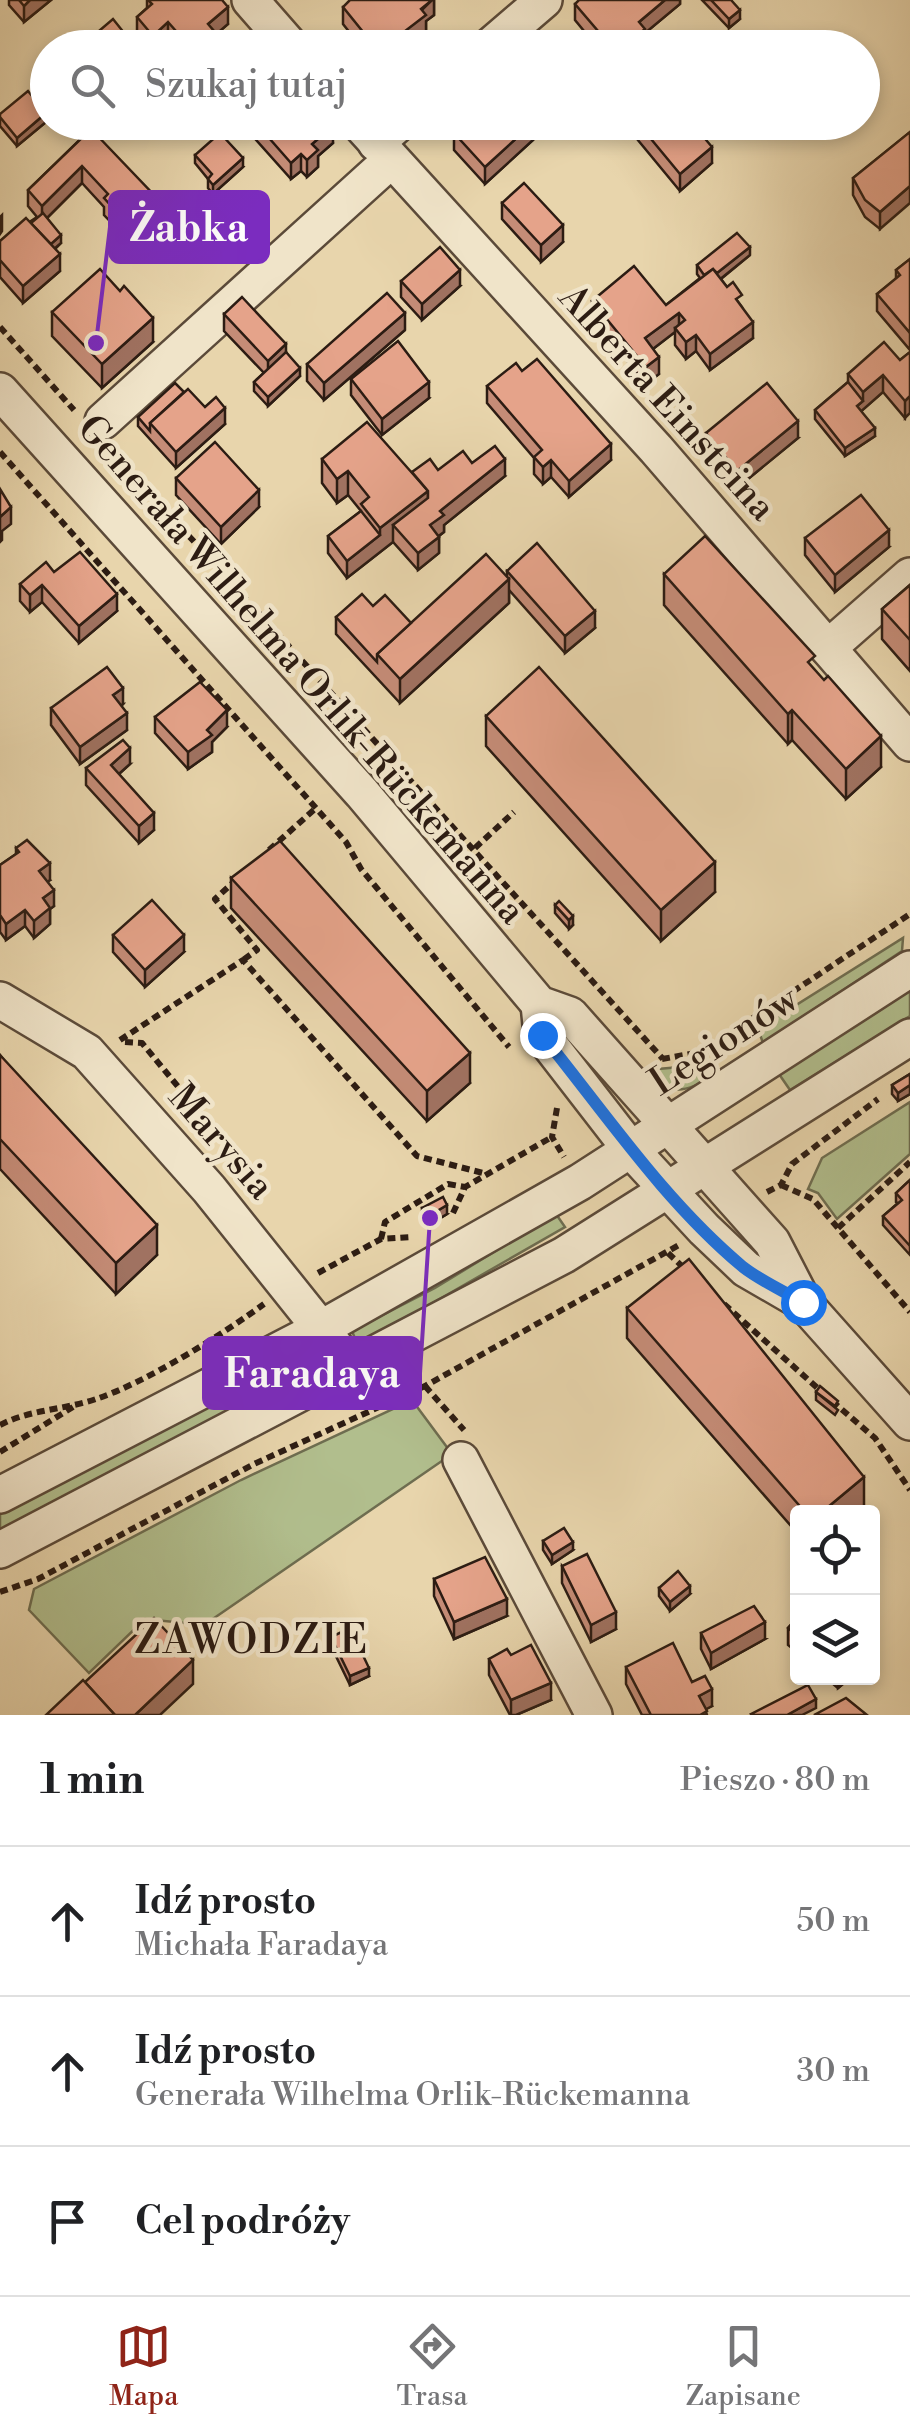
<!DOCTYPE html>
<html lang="pl">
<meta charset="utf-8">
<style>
body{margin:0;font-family:"Libre Bodoni",serif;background:#f6f6f6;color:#202124}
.controls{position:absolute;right:30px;bottom:30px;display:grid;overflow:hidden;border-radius:10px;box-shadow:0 5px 15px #0003}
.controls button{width:90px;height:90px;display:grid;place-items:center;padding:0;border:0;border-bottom:2px solid #e0e0e0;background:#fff;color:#202124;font:50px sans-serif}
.stop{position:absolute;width:30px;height:30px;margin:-22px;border:8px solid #1a73e8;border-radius:50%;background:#fff}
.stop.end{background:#1a73e8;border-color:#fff;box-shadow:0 2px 10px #0008}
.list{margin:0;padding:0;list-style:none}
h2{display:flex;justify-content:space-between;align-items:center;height:130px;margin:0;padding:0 40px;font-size:42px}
h2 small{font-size:32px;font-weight:400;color:#757577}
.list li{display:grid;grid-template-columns:65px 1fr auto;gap:30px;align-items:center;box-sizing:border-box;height:150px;padding:0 40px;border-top:2px solid #e0e0e0}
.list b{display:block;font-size:38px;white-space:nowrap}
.list p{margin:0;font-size:32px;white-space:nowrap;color:#757577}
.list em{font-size:32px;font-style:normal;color:#757577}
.icon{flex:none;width:55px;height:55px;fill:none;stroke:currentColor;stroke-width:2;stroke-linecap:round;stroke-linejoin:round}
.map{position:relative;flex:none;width:910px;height:1715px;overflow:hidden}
.search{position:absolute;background:#fff;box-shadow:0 5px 15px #0003;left:30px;right:30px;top:30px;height:110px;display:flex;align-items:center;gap:25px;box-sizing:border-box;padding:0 35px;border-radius:55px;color:#757577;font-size:38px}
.sheet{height:580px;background:#fff}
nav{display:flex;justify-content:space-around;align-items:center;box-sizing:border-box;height:140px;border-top:2px solid #e0e0e0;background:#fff;font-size:28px;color:#757577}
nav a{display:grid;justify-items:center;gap:5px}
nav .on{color:#8f2418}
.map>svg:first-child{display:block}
.green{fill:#b1be8d;stroke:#6e6d50;stroke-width:2.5}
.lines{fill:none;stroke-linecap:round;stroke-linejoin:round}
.minor-casing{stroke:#5b4a39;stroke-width:40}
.path{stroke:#2c1c13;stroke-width:6;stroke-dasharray:8 5;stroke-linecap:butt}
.minor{stroke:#f0e4c9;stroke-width:35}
.wall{fill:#c58c77;stroke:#2c1c13;stroke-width:2.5}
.shaded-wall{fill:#a07261;stroke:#2c1c13;stroke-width:2.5}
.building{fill:#e5a38a;stroke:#2c1c13;stroke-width:2.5}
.route{stroke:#1a73e8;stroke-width:12}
.labels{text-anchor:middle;stroke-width:9;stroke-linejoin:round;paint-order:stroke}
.street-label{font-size:38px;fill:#2c1c13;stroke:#f0e4c9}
.neighbourhood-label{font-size:40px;letter-spacing:2.5px;fill:#2c1c13;stroke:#f0e4c9}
.leader{fill:none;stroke:#7b2cbf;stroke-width:4}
.callout-dot{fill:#7b2cbf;stroke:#f0e4c9;stroke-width:4}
.callout{fill:#7b2cbf;stroke:#7b2cbf;stroke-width:4}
.callout-label{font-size:40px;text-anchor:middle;font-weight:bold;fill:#fff}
</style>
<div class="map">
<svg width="910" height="1715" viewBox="0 0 910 1715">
<rect width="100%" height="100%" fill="#e8d5ac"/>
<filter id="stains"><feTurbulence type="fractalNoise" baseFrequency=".002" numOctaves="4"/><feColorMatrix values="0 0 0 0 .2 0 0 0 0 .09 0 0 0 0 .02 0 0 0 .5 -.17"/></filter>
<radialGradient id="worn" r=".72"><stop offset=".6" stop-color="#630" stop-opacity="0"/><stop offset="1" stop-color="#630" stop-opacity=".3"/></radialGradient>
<g class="green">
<polygon points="903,938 902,951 763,1043 758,1029"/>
<polygon points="910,988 910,1016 790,1090 779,1074"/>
<path d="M691 1066 718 1073C692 1090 672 1098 646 1077L658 1069Z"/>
<polygon points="910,1102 910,1154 837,1219 818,1193 808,1189 822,1158"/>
<polygon points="556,1214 565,1227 358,1346 352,1331 435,1288"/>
<polygon points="317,1350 321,1364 0,1530 0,1514"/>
<polygon points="412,1400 452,1454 204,1625 145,1619 89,1673 29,1610 34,1589 241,1480"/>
</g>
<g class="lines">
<g class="minor-casing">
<g id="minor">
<polyline points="250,0 292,48"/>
<polyline points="488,48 544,0"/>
<polyline points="358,122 656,449 910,743"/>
<polyline points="376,143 400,122"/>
<polyline points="0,391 362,793 539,1004 570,1015 772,1242 803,1302 910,1422"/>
<polyline points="103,421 391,160"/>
<polyline points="828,648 910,576"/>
<polyline points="0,1000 87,1052 209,1189 353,1369"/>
<polyline points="539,1004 542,1035 631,1150 704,1229 746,1269 803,1302"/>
<polyline points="461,1460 594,1715"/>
<polyline points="0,1495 322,1328 580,1182 910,969"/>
<polyline points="0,1550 564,1255 910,1037"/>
</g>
</g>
<g class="path">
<polyline points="0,327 74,410"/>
<polyline points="110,449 663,1059"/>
<polyline points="0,452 346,842 361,869 509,1047"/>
<polyline points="475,848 514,812"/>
<polyline points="269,850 316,808"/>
<polyline points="237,879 215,899 257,950 243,960"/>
<polyline points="120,1040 243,960 417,1156 487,1174"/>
<polyline points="734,1041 750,1020 910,914"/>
<polyline points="125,1042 142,1043 237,1158 245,1177"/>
<polyline points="662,1059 723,1048"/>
<polyline points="557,1108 552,1137 564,1157"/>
<polyline points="781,1185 813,1199 910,1312"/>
<polyline points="767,1192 781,1185 792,1164 878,1099"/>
<polyline points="453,1213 465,1187 552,1137"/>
<polyline points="838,1228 910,1162"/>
<polyline points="381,1239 385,1222 448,1184 465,1187"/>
<polyline points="668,1253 685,1269"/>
<polyline points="318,1273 381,1239 412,1237"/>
<polyline points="724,1304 823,1393"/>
<polyline points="425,1386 464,1430"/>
<polyline points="832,1401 875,1438 910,1490"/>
<path d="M0 1425C31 1409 64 1410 96 1399 145 1383 222 1335 264 1304"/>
<polyline points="0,1452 73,1407"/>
<polyline points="0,1592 38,1579 254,1464 425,1386 679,1245"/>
</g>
<use href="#minor" class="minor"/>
</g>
<g class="wall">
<polygon points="9,0 51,0 24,22 9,5"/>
<polygon points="147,0 222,0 228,24 214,36 214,48 176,48 168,39 158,48 149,48 137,33 137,17 147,8"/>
<polygon points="434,0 434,15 426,21 426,31 405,48 362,48 343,24 343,7"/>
<polygon points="680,0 680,4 645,33 645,46 643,48 598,48 575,20 575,4"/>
<polygon points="702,0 731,0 740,19 729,28"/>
<polygon points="0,114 46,122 17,146 0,126"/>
<polygon points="240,122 330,122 333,143 318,156 318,167 307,177 301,171 291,179"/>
<polygon points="623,122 691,122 712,163 680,191"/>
<polygon points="91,129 155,213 127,239 104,215 104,207 82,183 47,218 61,243 55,249 60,271 23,303 0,277 0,241 37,217 28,206 28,190"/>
<polygon points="910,132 880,229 865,217 853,195 853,178"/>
<polygon points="454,133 533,140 485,184 454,150"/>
<polygon points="195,155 243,167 213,194 208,188 208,179 195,163"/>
<polygon points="502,203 563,242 541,262 502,219"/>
<polygon points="750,255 721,279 742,307 753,338 710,370 696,351 686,359 675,345 675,332 653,349 659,374 646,384 592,318 592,301 666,305 700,278 697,274 697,265"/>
<polygon points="910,259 910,350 877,311 877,294 896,279 896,270"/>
<polygon points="401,281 460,286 422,320 401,297"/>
<polygon points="52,312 153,342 102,388 52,336"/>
<polygon points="224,314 286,352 300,376 268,406 254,391 254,382 264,373 224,331"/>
<polygon points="405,330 324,400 307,381 307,364"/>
<polygon points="910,352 905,418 883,392 861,411 875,436 845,456 815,419 815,410 848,382 848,374 900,360"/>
<polygon points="522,371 611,460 569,497 551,477 543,484 534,474 534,458 487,403 487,386"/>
<polygon points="351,379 429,398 382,435 351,395"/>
<polygon points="184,392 225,424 176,468 138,426 138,417"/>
<polygon points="706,433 798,438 737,488 706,450"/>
<polygon points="322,459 412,472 438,470 472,463 505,476 444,525 444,532 439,536 439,553 418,570 393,542 347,578 328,553 328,536 361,511 348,495 337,503 322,483"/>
<polygon points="176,478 259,507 221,544 176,495"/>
<polygon points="805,538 889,547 835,592 805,555"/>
<polygon points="507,571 595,628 565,653 509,590 509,603 400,703 336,634 336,617 373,606 411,623 507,578"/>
<polygon points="54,572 117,611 79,643 42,602 30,612 20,601 20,584"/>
<polygon points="664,574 881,767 846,799 792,740 788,744 664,605"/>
<polygon points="910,585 910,671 882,639 882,609"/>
<polygon points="123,704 121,706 127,730 80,764 51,725 51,708"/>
<polygon points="486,716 715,892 661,941 486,746"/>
<polygon points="155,717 227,727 212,742 212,752 188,769 155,733"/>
<polygon points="130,764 119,774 154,830 139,843 86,785 86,768"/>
<polygon points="16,848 50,880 47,881 54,906 50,909 50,924 34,938 25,926 6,940 0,932 0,865 16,854"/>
<polygon points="231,878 470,1083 427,1121 231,908"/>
<polygon points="555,905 573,925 569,929 555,913"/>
<polygon points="113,935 184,952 145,987 113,952"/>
<polygon points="0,1055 157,1255 116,1294 0,1169"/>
<polygon points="910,1074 910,1094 898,1101 892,1094 892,1085"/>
<polygon points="910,1180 910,1255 883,1225 883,1216 898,1203 896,1202 896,1193"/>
<polygon points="422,1208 447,1214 427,1226 422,1217"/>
<polygon points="627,1308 864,1508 858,1512 798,1512 798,1534 627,1338"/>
<polygon points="816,1392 838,1410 835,1415 816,1400"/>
<polygon points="543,1541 573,1550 552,1564 543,1550"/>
<polygon points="562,1566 616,1629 591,1642 562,1583"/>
<polygon points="434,1579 507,1616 454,1639 434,1596"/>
<polygon points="659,1588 690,1594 670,1611 659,1596"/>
<polygon points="798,1617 798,1653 788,1645 788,1628"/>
<polygon points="701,1633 765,1639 711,1669 701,1649"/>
<polygon points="331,1637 369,1676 350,1685 331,1646"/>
<polygon points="511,1655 551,1700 516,1715 510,1715 489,1675 489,1659"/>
<polygon points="626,1667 692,1682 712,1706 705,1709 707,1715 642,1715 626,1684"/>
<polygon points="826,1678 850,1678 838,1688"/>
</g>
<g class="shaded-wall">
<polygon points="30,0 51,0 24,22 24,6"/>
<polygon points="432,0 434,0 434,15 426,21 426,31 405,48 383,48"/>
<polygon points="665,0 680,0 680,4 645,33 645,46 643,48 633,48 633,39 639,22"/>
<polygon points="228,7 228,24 214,36 214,47 195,48 208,24"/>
<polygon points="740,10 740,19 729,28 729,19"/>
<polygon points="168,22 168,39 158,48 153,48 153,36"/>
<polygon points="626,32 626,48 610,48 610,45"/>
<polygon points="125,34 125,43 119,48 109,48"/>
<polygon points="46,113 46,122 17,146 17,138"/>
<polygon points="533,123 533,140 485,184 485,167"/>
<polygon points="333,126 333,143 318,156 318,167 307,177 307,160 312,144"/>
<polygon points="712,147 712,163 680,191 680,174"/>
<polygon points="301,154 301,171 291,179 291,163"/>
<polygon points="243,158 243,167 213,194 213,185"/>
<polygon points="82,166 82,183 42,223 42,206"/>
<polygon points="910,186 910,203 880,229 880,212"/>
<polygon points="155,196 155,213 127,239 127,223"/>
<polygon points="2,215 2,231 0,234 0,217"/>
<polygon points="563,225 563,242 541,262 541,245"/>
<polygon points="61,235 61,243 46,256 46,248"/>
<polygon points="750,247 750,255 708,289 708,280"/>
<polygon points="60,254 60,271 23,303 23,286"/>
<polygon points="460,270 460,286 422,320 422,304"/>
<polygon points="405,313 405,330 324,400 324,383"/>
<polygon points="679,313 679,329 675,328 675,332 645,355 645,338"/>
<polygon points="153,318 153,342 102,388 102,364"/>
<polygon points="753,322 753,338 710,370 710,354"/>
<polygon points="696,335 696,351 686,359 686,342"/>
<polygon points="286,344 286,361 268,378 268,361"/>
<polygon points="659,357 659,374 646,384 646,367"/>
<polygon points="300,368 300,376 268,406 268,397"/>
<polygon points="883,375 883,392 857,415 857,406 863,401 863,392"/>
<polygon points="429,382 429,398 382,435 382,419"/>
<polygon points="910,396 910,413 905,418 905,401"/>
<polygon points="225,408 225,424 176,468 176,452"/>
<polygon points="798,421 798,438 737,488 737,471"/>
<polygon points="875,428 875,436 845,456 845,448"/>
<polygon points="611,444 611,460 569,497 569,481"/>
<polygon points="505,459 505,476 444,525 444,532 430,542 430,525 440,511"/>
<polygon points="551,460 551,477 543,484 543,467"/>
<polygon points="348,471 348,495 337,503 337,479"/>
<polygon points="259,490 259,507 221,544 221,527"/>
<polygon points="428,491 428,515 393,525 393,542 347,578 347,561 380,535 380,528"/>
<polygon points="11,507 11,524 2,531 2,540 0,542 0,517"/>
<polygon points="889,530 889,547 835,592 835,575"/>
<polygon points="439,537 439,553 418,570 418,553"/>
<polygon points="509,579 509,603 400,703 400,679"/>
<polygon points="42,585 42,602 30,612 30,595"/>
<polygon points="117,594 117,611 79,643 79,626"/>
<polygon points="595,611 595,628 565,653 565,636"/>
<polygon points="123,688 123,704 113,711 113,695"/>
<polygon points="227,710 227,727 212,742 212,752 188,769 188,752 207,730"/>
<polygon points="792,710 792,740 788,744 788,714"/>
<polygon points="127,713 127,730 80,764 80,747"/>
<polygon points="881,736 881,767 846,799 846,769"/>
<polygon points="130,748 130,764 111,781 111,765"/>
<polygon points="154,813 154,830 139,843 139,826"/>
<polygon points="715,862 715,892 661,941 661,910"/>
<polygon points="50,863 50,880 39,888 39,871"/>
<polygon points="54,890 54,906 50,909 50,924 34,938 34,921 43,898"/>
<polygon points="25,910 25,926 6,940 6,924"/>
<polygon points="573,916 573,925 569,929 569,920"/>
<polygon points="184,935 184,952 145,987 145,970"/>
<polygon points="470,1053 470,1083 427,1121 427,1091"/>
<polygon points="910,1085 910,1094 898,1101 898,1093"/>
<polygon points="447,1205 447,1214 427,1226 427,1217"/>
<polygon points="157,1225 157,1255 116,1294 116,1263"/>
<polygon points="864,1477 864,1508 858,1512 822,1512"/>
<polygon points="573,1542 573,1550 552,1564 552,1555"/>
<polygon points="690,1586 690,1594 670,1611 670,1602"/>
<polygon points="507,1599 507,1616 454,1639 454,1622"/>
<polygon points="616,1612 616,1629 591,1642 591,1625"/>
<polygon points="765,1622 765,1639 711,1669 711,1653"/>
<polygon points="193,1660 193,1684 160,1715 135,1715"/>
<polygon points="369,1668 369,1676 350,1685 350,1676"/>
<polygon points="838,1678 850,1678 838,1688"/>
<polygon points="551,1683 551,1700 516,1715 511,1715 511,1700"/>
<polygon points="712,1689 712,1706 699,1713 699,1696"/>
<polygon points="816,1699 816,1708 802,1715 787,1715"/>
</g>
<g class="building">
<polygon points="19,0 30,0 24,6"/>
<polygon points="148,0 222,0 228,7 208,24 214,31 195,48 191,48 168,22 153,36 137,17 152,4"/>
<polygon points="350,0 432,0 421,9 426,15 383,48 376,48 343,7"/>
<polygon points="579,0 665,0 639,22 645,29 633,39 626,32 610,45 575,4"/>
<polygon points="711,0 731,0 740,10 729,19"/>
<polygon points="113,19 125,34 109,48 79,48"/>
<polygon points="28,91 46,113 17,138 0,117 0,114"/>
<polygon points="255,122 330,122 333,126 312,144 318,150 307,160 301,154 291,163"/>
<polygon points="465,122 532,122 533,123 485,167 454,133"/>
<polygon points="637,122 691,122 712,147 680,174"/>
<polygon points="91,129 155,196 127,223 104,198 108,194 82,166 42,206 28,190"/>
<polygon points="910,132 910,186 880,212 865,200 853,178"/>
<polygon points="220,133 243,158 213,185 208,179 212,174 195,155"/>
<polygon points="524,183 563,225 541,245 502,203"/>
<polygon points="43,213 61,235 51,244 31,223"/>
<polygon points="26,218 60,254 23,286 0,260 0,241"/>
<polygon points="737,233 750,247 717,273 713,269 704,275 697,265"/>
<polygon points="440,247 460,270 422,304 401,281"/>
<polygon points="910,259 910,333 877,294 900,275 896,270"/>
<polygon points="634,266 666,305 713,269 727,287 733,282 742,295 736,299 753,322 710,354 696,335 686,342 675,328 685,320 679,313 645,338 659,357 646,367 592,301"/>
<polygon points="100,269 120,291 124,286 153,318 102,364 52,312"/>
<polygon points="387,293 405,313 324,383 307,364"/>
<polygon points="242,297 286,344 268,361 224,314"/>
<polygon points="398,341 429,382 382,419 351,379"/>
<polygon points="884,342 900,360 910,352 910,396 905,401 883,375 863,392 848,374"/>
<polygon points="286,352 300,368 268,397 254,382"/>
<polygon points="537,359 611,444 569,481 551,460 543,467 534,457 542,450 487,386 516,363 522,371"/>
<polygon points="848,382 863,401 857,406 875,428 845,448 815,410"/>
<polygon points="175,383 184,392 150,423 150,431 138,417"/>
<polygon points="767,383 798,421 737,471 706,433"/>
<polygon points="188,389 205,407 216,397 225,408 176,452 150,423"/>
<polygon points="367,422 428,491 380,528 361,504 369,497 348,471 337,479 322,459"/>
<polygon points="215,442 259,490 221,527 176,478"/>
<polygon points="495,446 505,459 440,511 444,515 430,525 439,537 418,553 393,525 428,498 428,491 412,472 430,459 438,470 463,451 472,463"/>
<polygon points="0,489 11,507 0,517"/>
<polygon points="861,495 889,530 835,575 805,538"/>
<polygon points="361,511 380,535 347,561 328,536"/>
<polygon points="705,536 815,656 808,662 824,680 828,676 881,736 846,769 792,710 788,714 664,574"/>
<polygon points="537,543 595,611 565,636 507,571"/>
<polygon points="80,552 117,594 79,626 42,585 30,595 20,584 46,562 54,572"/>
<polygon points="486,554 509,579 400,679 377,654"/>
<polygon points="910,585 910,640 882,609"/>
<polygon points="362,594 373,606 385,595 411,623 377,654 377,662 336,617"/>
<polygon points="107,667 123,688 113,695 127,713 80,747 51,708"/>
<polygon points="539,667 715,862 661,910 486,716"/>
<polygon points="200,682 227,710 207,730 212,735 188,752 155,717"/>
<polygon points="123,740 130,748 111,765 154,813 139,826 86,768"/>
<polygon points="27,840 50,863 39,871 54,890 43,898 50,908 34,921 25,910 6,924 0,915 0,865 19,852 16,848"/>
<polygon points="280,841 470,1053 427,1091 231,878"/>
<polygon points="152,900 184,935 145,970 113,935"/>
<polygon points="559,901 573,916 569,920 555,905"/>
<polygon points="0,1055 157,1225 116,1263 0,1139"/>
<polygon points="910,1074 910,1085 898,1093 892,1085"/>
<polygon points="910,1180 910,1246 883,1216 902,1200 896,1193"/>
<polygon points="443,1197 447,1205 427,1217 422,1208"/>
<polygon points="689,1259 864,1477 822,1512 805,1512 627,1308"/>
<polygon points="820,1386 838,1401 835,1406 816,1392"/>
<polygon points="564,1528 573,1542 552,1555 543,1541"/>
<polygon points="587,1554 616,1612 591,1625 562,1566"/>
<polygon points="485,1557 507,1599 454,1622 434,1579"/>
<polygon points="678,1571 690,1586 670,1602 659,1588"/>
<polygon points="754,1606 765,1622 711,1653 701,1633"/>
<polygon points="798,1617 798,1637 788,1628"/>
<polygon points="154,1618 193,1660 135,1715 115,1715 85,1682"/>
<polygon points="350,1628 369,1668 350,1676 331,1637"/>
<polygon points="673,1643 692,1682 705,1676 712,1689 699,1696 707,1711 700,1715 651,1715 626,1667"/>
<polygon points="531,1645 551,1683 511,1700 489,1659 507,1649 511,1655"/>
<polygon points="83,1680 115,1715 46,1715"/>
<polygon points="808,1685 816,1699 787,1715 752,1715 751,1714"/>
<polygon points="846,1698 867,1715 814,1715"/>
</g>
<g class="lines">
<path class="route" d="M542 1035C606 1114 664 1201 743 1267 761 1281 783 1291 803 1302"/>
</g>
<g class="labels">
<g class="street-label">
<text transform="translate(668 402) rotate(48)" y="13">Alberta Einsteina</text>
<text transform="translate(302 669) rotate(49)" y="13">Generała Wilhelma Orlik-Rückemanna</text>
<text transform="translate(723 1040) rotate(-33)" y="13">Legionów</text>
<text transform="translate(222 1141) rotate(49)" y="13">Marysia</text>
</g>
<g class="neighbourhood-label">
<text x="252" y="1653">ZAWODZIE</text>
</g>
</g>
<path class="leader" d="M96 343L110 227M430 1218L420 1373"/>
<g class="callout-dot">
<circle cx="96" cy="343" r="10"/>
<circle cx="430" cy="1218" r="10"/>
</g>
<g class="callout">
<rect x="110" y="192" width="158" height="70" rx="10"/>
<rect x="204" y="1338" width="216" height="70" rx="10"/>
</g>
<g class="callout-label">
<text x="189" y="241">Żabka</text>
<text x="312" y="1387">Faradaya</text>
</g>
<rect width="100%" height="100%" filter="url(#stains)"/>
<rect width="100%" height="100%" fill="url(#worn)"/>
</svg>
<div class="controls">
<button><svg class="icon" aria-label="locate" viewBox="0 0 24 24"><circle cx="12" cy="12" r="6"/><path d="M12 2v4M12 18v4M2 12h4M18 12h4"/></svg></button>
<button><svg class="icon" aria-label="layers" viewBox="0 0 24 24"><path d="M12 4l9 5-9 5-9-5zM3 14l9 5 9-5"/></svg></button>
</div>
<div class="stop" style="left:803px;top:1302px"></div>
<div class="stop end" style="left:542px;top:1035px"></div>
<div class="search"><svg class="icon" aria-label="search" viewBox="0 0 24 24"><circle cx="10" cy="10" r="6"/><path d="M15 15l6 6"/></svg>Szukaj tutaj</div>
</div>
<section class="sheet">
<h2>1 min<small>Pieszo · 80 m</small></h2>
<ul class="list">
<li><svg class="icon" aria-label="ahead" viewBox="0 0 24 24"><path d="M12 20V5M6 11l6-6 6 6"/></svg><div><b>Idź prosto</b><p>Michała Faradaya</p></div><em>50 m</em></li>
<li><svg class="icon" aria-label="ahead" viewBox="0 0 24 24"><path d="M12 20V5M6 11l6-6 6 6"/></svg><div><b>Idź prosto</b><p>Generała Wilhelma Orlik-Rückemanna</p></div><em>30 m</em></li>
<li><svg class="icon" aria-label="arrive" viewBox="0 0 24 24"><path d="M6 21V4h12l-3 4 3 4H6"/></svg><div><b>Cel podróży</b></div></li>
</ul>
</section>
<nav>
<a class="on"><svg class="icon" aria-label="map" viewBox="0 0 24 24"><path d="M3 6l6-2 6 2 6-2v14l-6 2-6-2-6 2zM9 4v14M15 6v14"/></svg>Mapa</a>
<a><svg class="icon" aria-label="directions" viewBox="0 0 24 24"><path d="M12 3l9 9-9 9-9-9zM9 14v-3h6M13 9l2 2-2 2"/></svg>Trasa</a>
<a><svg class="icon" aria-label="saved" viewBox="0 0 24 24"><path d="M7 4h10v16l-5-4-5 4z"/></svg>Zapisane</a>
</nav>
